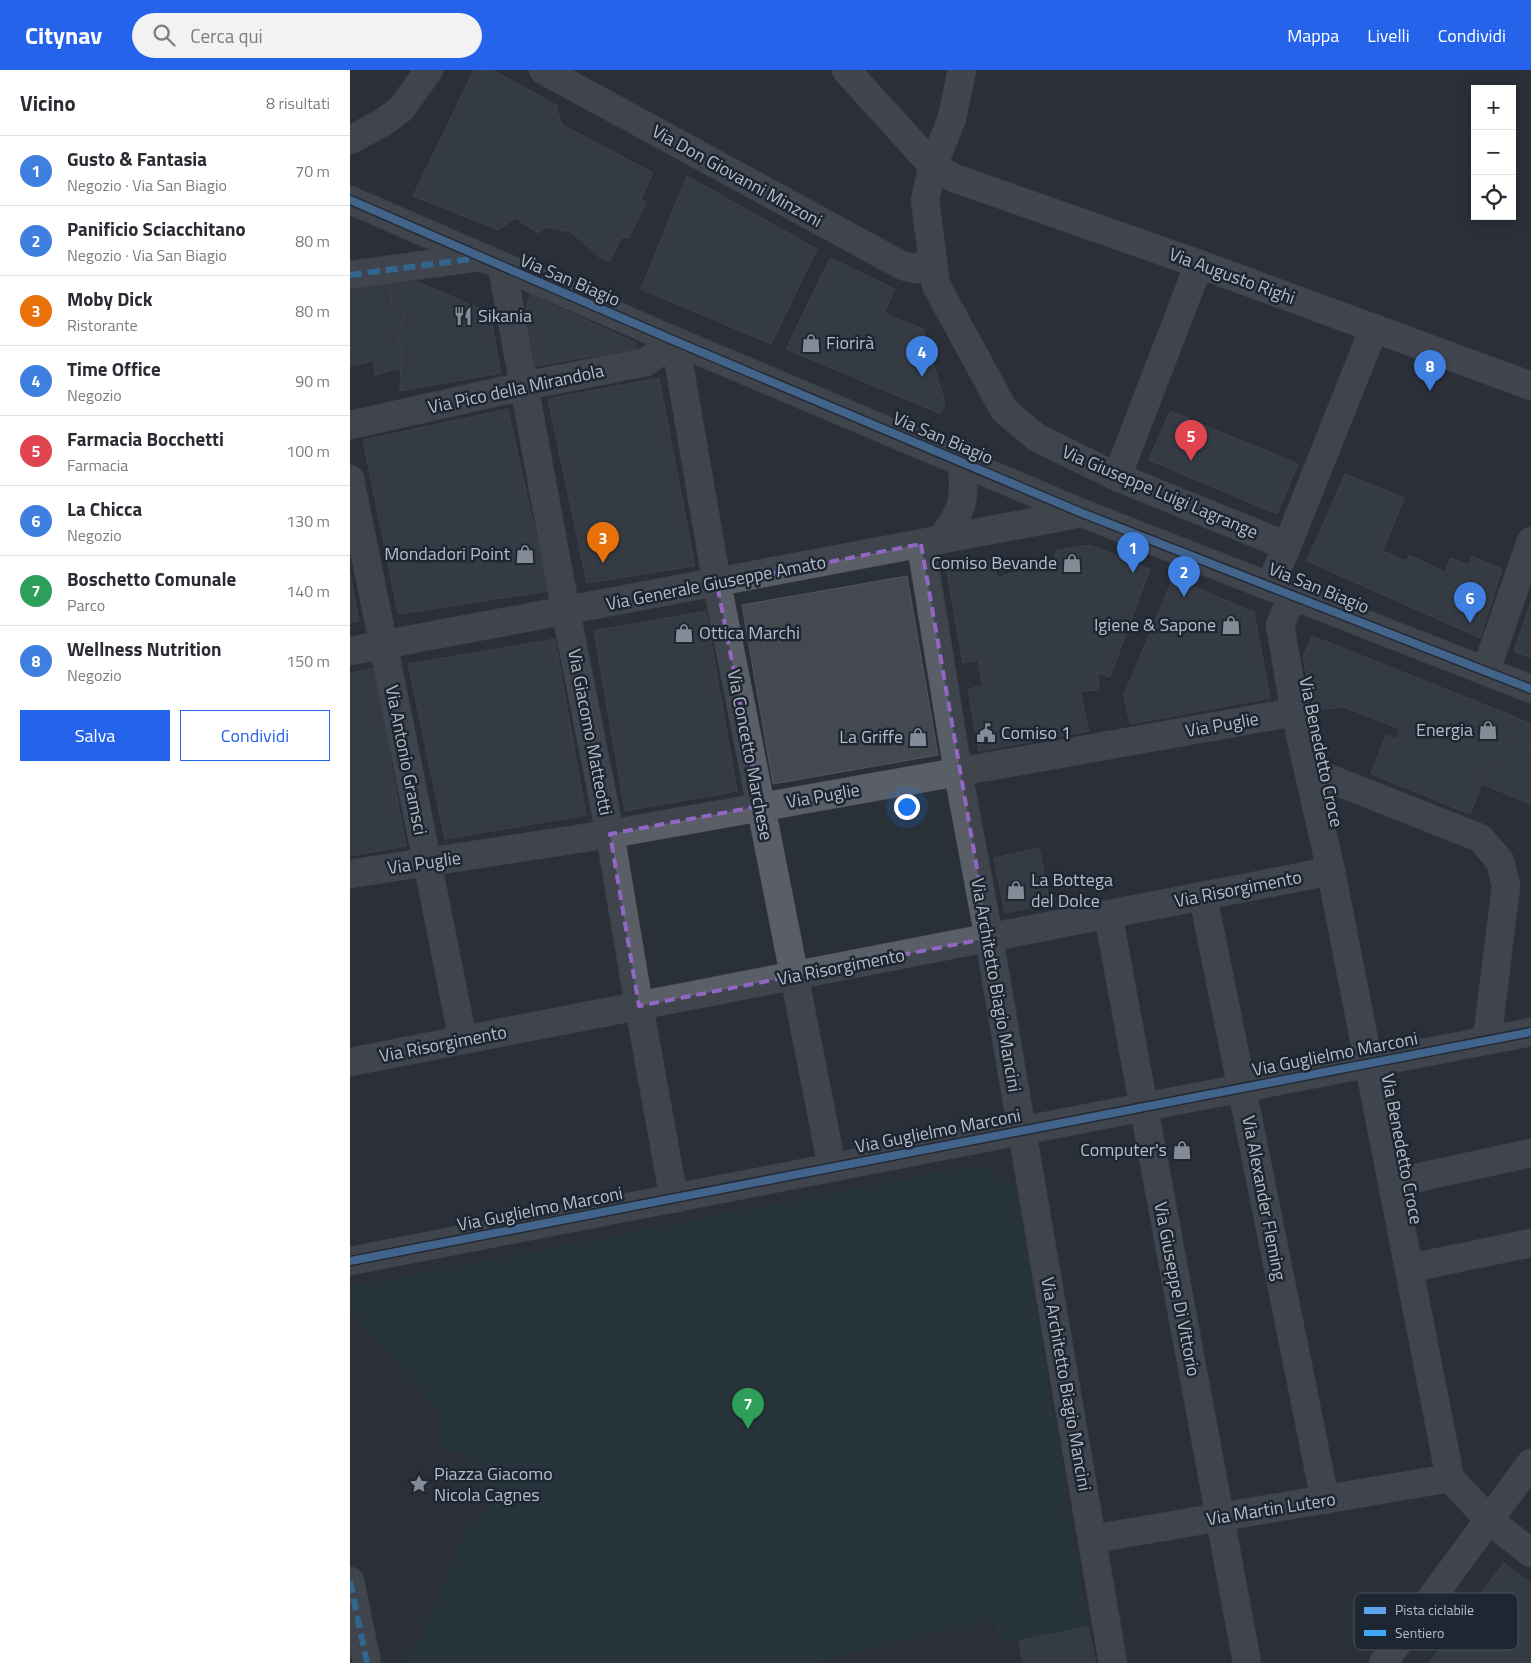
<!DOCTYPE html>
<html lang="it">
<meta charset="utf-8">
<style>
body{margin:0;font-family:"Titillium Web",sans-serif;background:#f2f2f3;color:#2b2b33}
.controls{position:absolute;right:15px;top:15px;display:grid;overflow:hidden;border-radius:0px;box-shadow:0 2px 12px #0003}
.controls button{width:45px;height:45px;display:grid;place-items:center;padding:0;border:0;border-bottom:1px solid #e1e1e2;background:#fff;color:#2b2b33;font:25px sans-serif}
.you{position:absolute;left:556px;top:736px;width:18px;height:18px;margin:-12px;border:4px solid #fff;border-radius:50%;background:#1a73e8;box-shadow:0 0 0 8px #1a73e833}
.badge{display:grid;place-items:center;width:32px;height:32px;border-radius:50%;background:#2563eb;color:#fff;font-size:16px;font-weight:700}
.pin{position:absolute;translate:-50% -41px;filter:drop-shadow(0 1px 2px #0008)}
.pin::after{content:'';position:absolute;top:26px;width:18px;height:15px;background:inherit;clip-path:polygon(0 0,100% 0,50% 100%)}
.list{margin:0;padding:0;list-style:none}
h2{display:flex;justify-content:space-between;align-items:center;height:65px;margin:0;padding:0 20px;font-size:21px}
h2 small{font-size:16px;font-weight:400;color:#7c7c81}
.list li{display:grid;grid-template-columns:32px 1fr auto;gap:15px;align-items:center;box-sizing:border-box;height:70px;padding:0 20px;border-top:1px solid #e1e1e2}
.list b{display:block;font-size:19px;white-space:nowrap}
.list p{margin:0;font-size:16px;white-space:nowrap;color:#7c7c81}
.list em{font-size:16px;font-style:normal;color:#7c7c81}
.actions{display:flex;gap:10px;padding:15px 20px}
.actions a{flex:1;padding:11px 0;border:1px solid #2563eb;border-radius:0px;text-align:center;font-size:18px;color:#2563eb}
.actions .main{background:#2563eb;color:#fff}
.icon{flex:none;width:28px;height:28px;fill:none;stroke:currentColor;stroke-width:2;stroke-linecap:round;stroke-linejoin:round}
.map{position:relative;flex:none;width:1181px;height:1593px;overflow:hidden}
header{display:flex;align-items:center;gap:30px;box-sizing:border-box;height:70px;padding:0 25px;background:#2563eb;color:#fff}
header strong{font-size:24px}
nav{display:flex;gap:28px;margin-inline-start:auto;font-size:18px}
.search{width:350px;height:45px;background:#f2f2f3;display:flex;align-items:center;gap:12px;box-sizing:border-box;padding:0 18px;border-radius:28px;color:#7c7c81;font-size:19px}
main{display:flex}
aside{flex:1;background:#fff}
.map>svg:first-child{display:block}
.green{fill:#273a3e}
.building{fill:#444950;stroke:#52575f}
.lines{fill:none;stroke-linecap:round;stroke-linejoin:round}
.minor-casing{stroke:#484c53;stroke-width:29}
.major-casing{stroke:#484c55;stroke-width:29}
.minor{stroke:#5a5e66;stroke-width:28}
.major{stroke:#5c6168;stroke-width:28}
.quiet{stroke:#3fa9f5;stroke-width:6;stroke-dasharray:12 6;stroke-linecap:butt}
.cycleway-casing{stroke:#1d2633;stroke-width:11}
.cycleway{stroke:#60a3ed;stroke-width:8}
.marked{fill:none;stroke:#9266c3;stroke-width:4;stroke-dasharray:10 6;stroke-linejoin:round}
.labels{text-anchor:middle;stroke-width:5;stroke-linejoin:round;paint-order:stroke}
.street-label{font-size:18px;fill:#b4bcc9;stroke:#1d2633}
.poi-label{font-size:18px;fill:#b4bcc9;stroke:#1d2633;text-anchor:start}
.key{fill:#1d2633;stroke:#4a5360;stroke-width:1}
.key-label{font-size:14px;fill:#b4bcc9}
</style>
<header>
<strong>Citynav</strong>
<div class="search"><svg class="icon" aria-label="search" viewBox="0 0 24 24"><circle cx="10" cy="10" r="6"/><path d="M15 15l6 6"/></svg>Cerca qui</div>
<nav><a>Mappa</a><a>Livelli</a><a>Condividi</a></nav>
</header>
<main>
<aside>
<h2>Vicino<small>8 risultati</small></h2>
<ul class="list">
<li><span class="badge" style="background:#3f7fe0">1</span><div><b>Gusto &amp; Fantasia</b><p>Negozio · Via San Biagio</p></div><em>70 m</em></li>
<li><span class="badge" style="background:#3f7fe0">2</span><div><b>Panificio Sciacchitano</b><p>Negozio · Via San Biagio</p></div><em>80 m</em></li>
<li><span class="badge" style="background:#e8710a">3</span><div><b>Moby Dick</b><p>Ristorante</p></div><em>80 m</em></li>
<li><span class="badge" style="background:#3f7fe0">4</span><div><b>Time Office</b><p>Negozio</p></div><em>90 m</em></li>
<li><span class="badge" style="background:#e0444e">5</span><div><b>Farmacia Bocchetti</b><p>Farmacia</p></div><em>100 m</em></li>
<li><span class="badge" style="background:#3f7fe0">6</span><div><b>La Chicca</b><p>Negozio</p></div><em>130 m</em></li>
<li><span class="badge" style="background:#2e9e5b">7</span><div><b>Boschetto Comunale</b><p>Parco</p></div><em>140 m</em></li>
<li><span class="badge" style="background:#3f7fe0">8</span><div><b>Wellness Nutrition</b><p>Negozio</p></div><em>150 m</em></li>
</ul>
<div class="actions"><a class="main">Salva</a><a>Condividi</a></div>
</aside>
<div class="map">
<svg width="1181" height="1593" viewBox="0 0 1181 1593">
<rect width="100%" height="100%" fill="#2a3038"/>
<path class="green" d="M631 1094 667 1119 738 1557 650 1574 643 1550 464 1593H53L68 1573 113 1467 111 1459C116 1456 123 1453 128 1449 145 1433 143 1401 123 1388 114 1382 104 1381 94 1380L87 1338 0 1242V1217Z"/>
<g class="building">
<polygon points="124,0 143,0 206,35 211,54 303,103 291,129 296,132 279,168 272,167 260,191 249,187 221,162 196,157 188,163 165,148 148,160 63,126"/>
<polygon points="337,106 467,179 421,274 291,219"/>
<polygon points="480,188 545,219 534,243 573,259 595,333 591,344 436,279"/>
<polygon points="61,209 140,243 151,303 50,321 51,281 48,266 55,243 42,236 40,212"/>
<polygon points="40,212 42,236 55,243 48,266 51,281 51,298 25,305 23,291 0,296 0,220"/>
<polygon points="181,225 286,273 284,279 186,296 176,236"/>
<polygon points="309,308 345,496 237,513 198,329"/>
<polygon points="158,339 198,521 48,544 13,370"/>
<polygon points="820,341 948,394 927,444 799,390"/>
<polygon points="995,404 1054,428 1033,481 1057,491 1059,485 1095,502 1101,488 1119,495 1121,486 1152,499 1130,568 957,491"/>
<polygon points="740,475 800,499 760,607 748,603 749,620 730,621 739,661 629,681 618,619 633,616 628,590 613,593 596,497 645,489 647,508 685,496 700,500 707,480"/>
<polygon points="0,503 9,551 0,552"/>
<polygon points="557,506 588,685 423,714 392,535"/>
<polygon points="823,508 904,542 920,628 780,654 774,625"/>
<polygon points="1181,532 1181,588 1164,581"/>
<polygon points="356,541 387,721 275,741 244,561"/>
<polygon points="962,566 1160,645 1120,744 1021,704 1036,665 1046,669 1050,659 994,637 964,640 953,587"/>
<polygon points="205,569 236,745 95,769 58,594"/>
<polygon points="24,598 56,776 0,786 0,603"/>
<polygon points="1160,645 1181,654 1181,678 1151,666"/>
<polygon points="1151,666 1181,678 1181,734 1132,714"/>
<polygon points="689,778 700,833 655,843 644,788"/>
<polygon points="1154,1493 1181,1513 1181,1593 1173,1593 1113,1547"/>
<polygon points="1113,1547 1127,1558 1173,1593 1079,1593"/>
<polygon points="738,1557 746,1593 673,1593 669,1571"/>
</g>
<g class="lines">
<g class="minor-casing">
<g id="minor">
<polyline points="193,0 553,196 566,199 581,189"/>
<polyline points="0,70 32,53 51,39 79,0"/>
<polyline points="583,96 575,130 586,215 654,340 686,367 767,407 937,476 920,515"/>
<polyline points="0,130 325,271 732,443 1181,619"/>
<polyline points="152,197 216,542 260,764 289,936 324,1129"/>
<polyline points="0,205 131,187"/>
<polyline points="0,355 174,316 296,292 325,271 367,514 482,1097"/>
<polyline points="767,407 849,194"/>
<polyline points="0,409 113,970"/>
<path d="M590 470C614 440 615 430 612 392"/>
<polyline points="571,474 608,702 639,868 763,1593"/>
<polyline points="937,476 1024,258"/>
<polyline points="943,525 930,555 945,642 981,801 1100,1408 1139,1450"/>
<polyline points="0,581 732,443"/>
<polyline points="1136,600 1181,471"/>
<polyline points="958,700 1130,768 1150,791 1156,816 1137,970"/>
<polyline points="0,804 260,764 945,642"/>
<polyline points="853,826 975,1430"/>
<polyline points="758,844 897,1593"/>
<polyline points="0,992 981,801"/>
<polyline points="1043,1113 1181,1083"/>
<polyline points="0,1191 1181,962"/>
<polyline points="1060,1198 1181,1173"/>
<polyline points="742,1469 1100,1408"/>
<polyline points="0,1511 17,1593"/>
</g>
</g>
<g class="major-casing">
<g id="major">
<polyline points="496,0 583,96 604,108 849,194 1181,316"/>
<polyline points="583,96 602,48 612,0"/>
<polyline points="1139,1450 1181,1483"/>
<polyline points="1033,1593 1181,1393"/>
</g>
</g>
<use href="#minor" class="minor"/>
<use href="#major" class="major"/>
<g class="quiet">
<polyline points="0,205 129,188"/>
<polyline points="0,1511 17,1593"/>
</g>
<g class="cycleway-casing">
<g id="cycleway">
<polyline points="0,130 325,271 732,443 1181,619"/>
<polyline points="0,1191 1181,962"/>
</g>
</g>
<use href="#cycleway" class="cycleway"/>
</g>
<path d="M0 0H1181V1593H0ZM571 474 639 868 289 936 260 764 410 736 367 514Z" fill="#2a3038" fill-opacity=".55" fill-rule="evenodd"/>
<path class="marked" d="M571 474 639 868 289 936 260 764 410 736 367 514Z"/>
<defs>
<g id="restaurant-bare" transform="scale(1.5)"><path d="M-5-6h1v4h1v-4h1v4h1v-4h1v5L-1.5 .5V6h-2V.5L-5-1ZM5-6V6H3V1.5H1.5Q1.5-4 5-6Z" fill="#848b96" stroke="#1d2633" stroke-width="2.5" paint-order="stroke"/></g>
<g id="shop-bare" transform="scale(1.5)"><path d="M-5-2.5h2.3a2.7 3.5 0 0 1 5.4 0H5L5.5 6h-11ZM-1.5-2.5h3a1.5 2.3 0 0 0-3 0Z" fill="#848b96" stroke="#1d2633" stroke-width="2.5" paint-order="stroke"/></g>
<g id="civic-bare" transform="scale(1.5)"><path d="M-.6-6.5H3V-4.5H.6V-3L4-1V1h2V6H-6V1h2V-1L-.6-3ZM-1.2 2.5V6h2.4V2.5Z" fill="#848b96" stroke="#1d2633" stroke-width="2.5" paint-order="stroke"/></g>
<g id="sight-bare" transform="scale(1.5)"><path d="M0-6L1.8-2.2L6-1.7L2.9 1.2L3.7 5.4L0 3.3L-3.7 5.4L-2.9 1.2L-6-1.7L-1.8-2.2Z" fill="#848b96" stroke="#1d2633" stroke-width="2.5" paint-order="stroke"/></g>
</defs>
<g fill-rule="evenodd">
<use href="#restaurant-bare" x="113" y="246"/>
<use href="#shop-bare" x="461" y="273"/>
<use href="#shop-bare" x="175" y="484"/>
<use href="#shop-bare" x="722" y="493"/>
<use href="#shop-bare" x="881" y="555"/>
<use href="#shop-bare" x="334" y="563"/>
<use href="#shop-bare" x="1138" y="660"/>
<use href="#civic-bare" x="636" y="663"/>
<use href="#shop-bare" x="568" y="667"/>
<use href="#shop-bare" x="666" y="820"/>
<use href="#shop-bare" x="832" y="1080"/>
<use href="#sight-bare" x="69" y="1414"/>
</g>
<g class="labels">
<g class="street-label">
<text transform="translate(387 106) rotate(29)" y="6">Via Don Giovanni Minzoni</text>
<text transform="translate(882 206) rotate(20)" y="6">Via Augusto Righi</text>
<text transform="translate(220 210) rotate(23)" y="6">Via San Biagio</text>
<text transform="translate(166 319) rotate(-12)" y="6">Via Pico della Mirandola</text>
<text transform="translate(593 368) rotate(23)" y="6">Via San Biagio</text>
<text transform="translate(810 422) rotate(23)" y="6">Via Giuseppe Luigi Lagrange</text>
<text transform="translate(366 513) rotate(-11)" y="6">Via Generale Giuseppe Amato</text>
<text transform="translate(969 518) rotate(22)" y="6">Via San Biagio</text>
<text transform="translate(872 655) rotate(-10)" y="6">Via Puglie</text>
<text transform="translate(240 662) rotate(79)" y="6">Via Giacomo Matteotti</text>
<text transform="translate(971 682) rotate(78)" y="6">Via Benedetto Croce</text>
<text transform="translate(400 685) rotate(79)" y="6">Via Concetto Marchese</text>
<text transform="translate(56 690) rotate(79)" y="6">Via Antonio Gramsci</text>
<text transform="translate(473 726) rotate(-10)" y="6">Via Puglie</text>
<text transform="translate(74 793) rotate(-8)" y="6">Via Puglie</text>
<text transform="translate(888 819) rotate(-11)" y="6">Via Risorgimento</text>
<text transform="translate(491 897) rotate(-11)" y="6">Via Risorgimento</text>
<text transform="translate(646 915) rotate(80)" y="6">Via Architetto Biagio Mancini</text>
<text transform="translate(93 974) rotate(-11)" y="6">Via Risorgimento</text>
<text transform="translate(985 984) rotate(-11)" y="6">Via Guglielmo Marconi</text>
<text transform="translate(588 1061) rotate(-11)" y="6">Via Guglielmo Marconi</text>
<text transform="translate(1052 1079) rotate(79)" y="6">Via Benedetto Croce</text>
<text transform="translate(914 1128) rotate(79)" y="6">Via Alexander Fleming</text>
<text transform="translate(190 1139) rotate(-11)" y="6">Via Guglielmo Marconi</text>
<text transform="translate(827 1219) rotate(79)" y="6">Via Giuseppe Di Vittorio</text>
<text transform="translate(716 1314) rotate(80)" y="6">Via Architetto Biagio Mancini</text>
<text transform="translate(921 1439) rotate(-9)" y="6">Via Martin Lutero</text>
</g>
<g class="poi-label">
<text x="128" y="252">Sikania</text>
<text x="476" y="279">Fiorirà</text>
<text x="160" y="490" text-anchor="end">Mondadori Point</text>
<text x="707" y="499" text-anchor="end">Comiso Bevande</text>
<text x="866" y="561" text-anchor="end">Igiene &amp; Sapone</text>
<text x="349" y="569">Ottica Marchi</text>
<text x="1123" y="666" text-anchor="end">Energia</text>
<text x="651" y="669">Comiso 1</text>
<text x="553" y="673" text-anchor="end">La Griffe</text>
<text x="681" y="816">La Bottega<tspan x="681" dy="21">del Dolce</tspan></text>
<text x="817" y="1086" text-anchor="end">Computer's</text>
<text x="84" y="1410">Piazza Giacomo<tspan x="84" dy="21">Nicola Cagnes</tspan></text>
</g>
</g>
<rect x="1004" y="1523" width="164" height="57" rx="8" class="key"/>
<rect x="1014" y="1537" width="22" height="7" fill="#60a3ed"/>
<rect x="1014" y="1560" width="22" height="6" fill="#3fa9f5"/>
<g class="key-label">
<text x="1045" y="1545">Pista ciclabile</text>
<text x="1045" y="1568">Sentiero</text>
</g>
</svg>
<div class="controls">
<button>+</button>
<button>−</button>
<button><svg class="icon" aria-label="locate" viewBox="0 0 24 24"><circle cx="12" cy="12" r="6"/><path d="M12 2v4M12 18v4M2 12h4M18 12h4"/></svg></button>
</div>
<div class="you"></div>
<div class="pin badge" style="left:783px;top:503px;background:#3f7fe0">1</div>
<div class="pin badge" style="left:834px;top:527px;background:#3f7fe0">2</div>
<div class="pin badge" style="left:253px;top:493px;background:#e8710a">3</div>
<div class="pin badge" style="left:572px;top:307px;background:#3f7fe0">4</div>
<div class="pin badge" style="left:841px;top:391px;background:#e0444e">5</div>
<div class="pin badge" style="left:1120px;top:553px;background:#3f7fe0">6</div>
<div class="pin badge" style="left:398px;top:1359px;background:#2e9e5b">7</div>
<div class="pin badge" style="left:1080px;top:321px;background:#3f7fe0">8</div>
</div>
</main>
